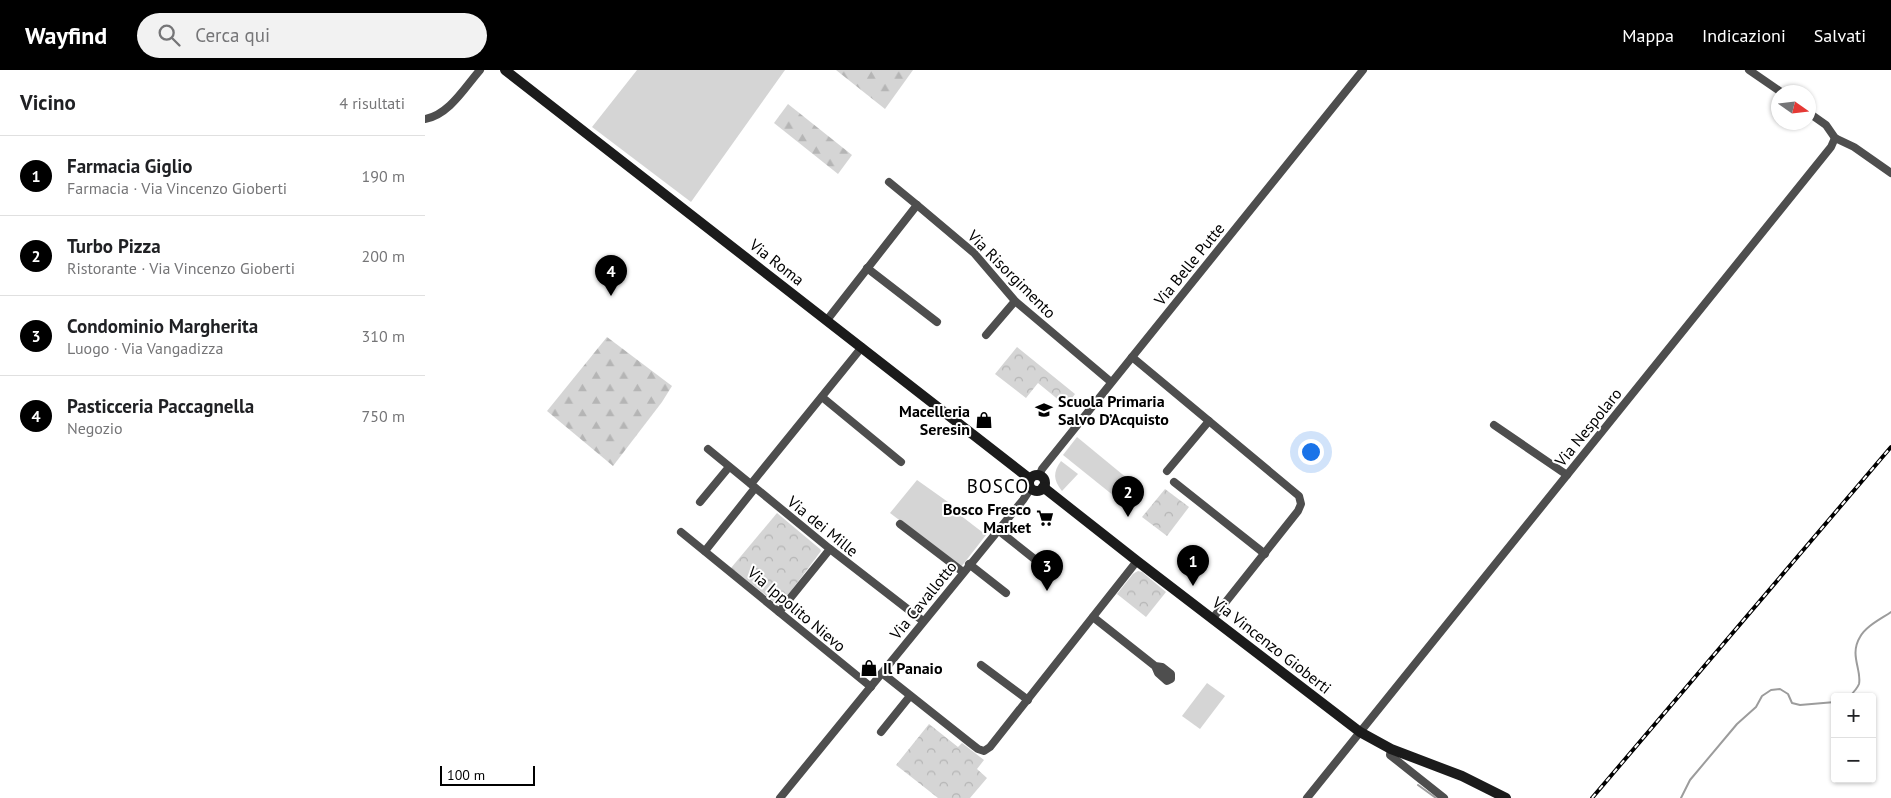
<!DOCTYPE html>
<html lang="it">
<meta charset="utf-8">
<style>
body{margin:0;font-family:"PT Sans",sans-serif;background:#f2f2f2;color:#202124}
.controls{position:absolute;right:15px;bottom:15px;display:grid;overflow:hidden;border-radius:5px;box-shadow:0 1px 4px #0004}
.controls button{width:45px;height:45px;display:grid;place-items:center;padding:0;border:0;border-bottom:1px solid #e0e0e0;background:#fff;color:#202124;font:25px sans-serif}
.compass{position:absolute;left:1346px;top:15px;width:45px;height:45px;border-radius:50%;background:#fff;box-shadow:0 1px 4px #0004;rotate:104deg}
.scale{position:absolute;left:15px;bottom:12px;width:95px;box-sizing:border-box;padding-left:5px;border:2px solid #000;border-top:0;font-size:14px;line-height:18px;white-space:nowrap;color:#000;-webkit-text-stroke:4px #fff;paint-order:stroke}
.you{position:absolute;left:885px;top:381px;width:18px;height:18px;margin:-12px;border:4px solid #fff;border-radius:50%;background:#1a73e8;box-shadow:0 0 0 8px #1a73e833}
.badge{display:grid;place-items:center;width:32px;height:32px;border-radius:50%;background:#000;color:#fff;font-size:16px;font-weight:700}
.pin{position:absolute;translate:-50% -41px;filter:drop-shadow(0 1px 2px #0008)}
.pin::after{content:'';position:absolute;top:26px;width:18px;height:15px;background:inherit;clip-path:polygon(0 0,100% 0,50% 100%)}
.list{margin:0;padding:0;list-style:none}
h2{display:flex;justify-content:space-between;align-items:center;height:65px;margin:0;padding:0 20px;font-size:21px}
h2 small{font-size:16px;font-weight:400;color:#757577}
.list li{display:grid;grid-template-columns:32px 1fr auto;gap:15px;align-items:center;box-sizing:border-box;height:80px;padding:0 20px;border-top:1px solid #e0e0e0}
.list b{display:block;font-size:19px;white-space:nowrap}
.list p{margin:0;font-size:16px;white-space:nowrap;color:#757577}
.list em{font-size:16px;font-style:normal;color:#757577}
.icon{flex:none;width:28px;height:28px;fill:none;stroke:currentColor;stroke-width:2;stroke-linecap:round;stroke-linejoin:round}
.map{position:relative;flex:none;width:1466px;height:728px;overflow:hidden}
header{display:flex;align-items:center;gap:30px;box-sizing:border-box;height:70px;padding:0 25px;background:#000;color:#fff}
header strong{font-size:24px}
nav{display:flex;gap:28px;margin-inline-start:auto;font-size:18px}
.search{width:350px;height:45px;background:#f2f2f2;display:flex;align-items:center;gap:12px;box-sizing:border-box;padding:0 18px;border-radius:28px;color:#757577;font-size:19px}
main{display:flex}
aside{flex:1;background:#fff}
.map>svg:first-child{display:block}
.green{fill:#d5d5d5}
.forest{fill:url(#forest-firs)}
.park{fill:url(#park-crowns)}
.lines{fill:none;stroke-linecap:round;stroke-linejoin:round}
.stream{stroke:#9c9c9c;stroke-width:2}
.street{stroke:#4e4e4e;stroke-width:8}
.secondary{stroke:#1b1b1b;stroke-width:10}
.rail-casing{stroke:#000;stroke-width:4}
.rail{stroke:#fff;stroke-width:2;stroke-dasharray:5.5;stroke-linecap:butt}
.labels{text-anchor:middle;stroke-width:4;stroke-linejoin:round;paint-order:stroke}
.street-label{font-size:16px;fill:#000;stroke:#fff}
.poi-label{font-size:16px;font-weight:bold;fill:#000;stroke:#fff;text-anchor:start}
.quarter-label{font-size:19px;letter-spacing:1px;fill:#000;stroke:#fff}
</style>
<header>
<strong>Wayfind</strong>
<div class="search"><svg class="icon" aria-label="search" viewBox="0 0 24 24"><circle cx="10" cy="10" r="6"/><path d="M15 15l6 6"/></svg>Cerca qui</div>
<nav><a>Mappa</a><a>Indicazioni</a><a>Salvati</a></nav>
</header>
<main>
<aside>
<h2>Vicino<small>4 risultati</small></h2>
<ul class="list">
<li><span class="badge">1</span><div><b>Farmacia Giglio</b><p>Farmacia · Via Vincenzo Gioberti</p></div><em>190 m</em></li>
<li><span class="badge">2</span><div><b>Turbo Pizza</b><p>Ristorante · Via Vincenzo Gioberti</p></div><em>200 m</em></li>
<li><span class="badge">3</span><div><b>Condominio Margherita</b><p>Luogo · Via Vangadizza</p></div><em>310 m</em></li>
<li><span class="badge">4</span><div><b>Pasticceria Paccagnella</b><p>Negozio</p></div><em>750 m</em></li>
</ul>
</aside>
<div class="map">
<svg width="1466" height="728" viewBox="0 0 1466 728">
<defs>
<pattern id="forest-firs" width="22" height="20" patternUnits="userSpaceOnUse" patternTransform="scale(1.25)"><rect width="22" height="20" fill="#d5d5d5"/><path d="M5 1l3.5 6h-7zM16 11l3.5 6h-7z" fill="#b5b5b5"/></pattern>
<pattern id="park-crowns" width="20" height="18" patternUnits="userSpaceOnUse" patternTransform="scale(1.25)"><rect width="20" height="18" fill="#d5d5d5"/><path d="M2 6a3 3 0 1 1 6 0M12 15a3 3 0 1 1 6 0" fill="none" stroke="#b5b5b5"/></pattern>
</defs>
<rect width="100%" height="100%" fill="#fff"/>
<g class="green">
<polygon points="212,0 360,0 266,132 167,57"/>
<polygon points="652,367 703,409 689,426 638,385"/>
<path d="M636 391 653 404 637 421C628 410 628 402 636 391Z"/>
<polygon points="492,410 523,432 522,435 561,465 536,497 465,443"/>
<polygon points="782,613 800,626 775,659 757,646"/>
</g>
<g class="forest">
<polygon points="411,0 488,0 460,39"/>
<polygon points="363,34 427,85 413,104 349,53"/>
<polygon points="182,267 247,316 237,332 188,396 122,341"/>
</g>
<g class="park">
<polygon points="592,277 650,324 641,336 613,313 601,328 570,304"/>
<polygon points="740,419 764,437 742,466 717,447"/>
<polygon points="352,443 395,479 396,481 357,533 353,535 306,498"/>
<polygon points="713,501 717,502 741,522 721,547 692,524 708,504"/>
<polygon points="504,654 533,677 537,673 559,690 552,699 562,708 545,728 513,728 471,695"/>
</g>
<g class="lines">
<g class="stream">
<path d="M1424 627C1428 623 1432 619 1434 614 1437 600 1424 585 1435 567 1441 556 1456 549 1466 542"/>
<polyline points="993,715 1011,728"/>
<polyline points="1256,728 1265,710 1312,654 1331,637 1337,626 1346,620 1355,619 1363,624 1367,633 1375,635 1410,632"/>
</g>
<g class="street">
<polyline points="1324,0 1356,22"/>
<polyline points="1384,43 1401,55 1410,68 1429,77 1466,103"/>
<path d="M0 49C24 45 40 17 55 0"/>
<polyline points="464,112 492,135"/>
<polyline points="442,198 512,252"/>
<polyline points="402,250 492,135 549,183 590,231 686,312"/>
<polyline points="561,265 590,231"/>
<polyline points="707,287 874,426 876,434 873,441 788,548"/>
<polyline points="397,327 476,392"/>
<polyline points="1069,355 1142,405"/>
<polyline points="283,379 405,479 498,551"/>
<polyline points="742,401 784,351"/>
<polyline points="614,406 617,399 938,0"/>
<polyline points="749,412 840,484"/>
<polyline points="326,414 437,277"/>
<polyline points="275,432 304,397"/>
<polyline points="475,454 538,502"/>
<polyline points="573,460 617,495"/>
<polyline points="256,462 446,617"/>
<polyline points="280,481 330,418"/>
<polyline points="544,494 581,523"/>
<polyline points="354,542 405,479"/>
<polyline points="668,547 730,596 733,603 742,611 746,609 746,604 737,597 730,596"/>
<polyline points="556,595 603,630"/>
<polyline points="457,603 544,672 553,679 559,681 565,677 712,491"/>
<polyline points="456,662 485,626"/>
<polyline points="966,679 965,685 1019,728"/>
<polyline points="355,728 598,430 606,418"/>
<polyline points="882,728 1406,77 1410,68"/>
</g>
<g class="secondary">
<polyline points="80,0 605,409"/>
<circle cx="612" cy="413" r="8"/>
<polyline points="618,417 712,491 935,662 966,679 1037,706 1081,728"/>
</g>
<g class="rail-casing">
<polyline id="rail" points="1167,728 1466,377"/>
</g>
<use href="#rail" class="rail"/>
</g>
<defs>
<g id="school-bare" transform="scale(1.35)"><path d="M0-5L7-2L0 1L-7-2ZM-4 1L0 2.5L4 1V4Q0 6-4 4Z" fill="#000" stroke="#fff" stroke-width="2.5" paint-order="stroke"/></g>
<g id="shop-bare" transform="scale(1.35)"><path d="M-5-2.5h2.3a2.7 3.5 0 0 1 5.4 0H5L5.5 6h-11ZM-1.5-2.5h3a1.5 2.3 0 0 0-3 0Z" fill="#000" stroke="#fff" stroke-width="2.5" paint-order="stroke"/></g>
<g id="supermarket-bare" transform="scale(1.35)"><path d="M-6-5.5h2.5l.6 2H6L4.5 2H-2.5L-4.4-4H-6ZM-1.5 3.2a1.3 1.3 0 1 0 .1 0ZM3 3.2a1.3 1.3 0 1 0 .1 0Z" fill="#000" stroke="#fff" stroke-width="2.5" paint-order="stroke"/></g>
</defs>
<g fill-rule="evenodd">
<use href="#school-bare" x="619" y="340"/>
<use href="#shop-bare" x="559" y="350"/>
<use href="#supermarket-bare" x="620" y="448"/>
<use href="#shop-bare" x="444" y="598"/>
</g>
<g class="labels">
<g class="street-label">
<text transform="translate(352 192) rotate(38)" y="6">Via Roma</text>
<text transform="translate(764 194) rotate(-51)" y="6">Via Belle Putte</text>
<text transform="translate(587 204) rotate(45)" y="6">Via Risorgimento</text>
<text transform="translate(1163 357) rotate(-51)" y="6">Via Nespolaro</text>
<text transform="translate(398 456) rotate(39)" y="6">Via dei Mille</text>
<text transform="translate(498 530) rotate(-51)" y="6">Via Cavallotto</text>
<text transform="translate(372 539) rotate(40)" y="6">Via Ippolito Nievo</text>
<text transform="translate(847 575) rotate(38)" y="6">Via Vincenzo Gioberti</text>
</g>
<g class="poi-label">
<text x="633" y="337">Scuola Primaria<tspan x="633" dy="18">Salvo D’Acquisto</tspan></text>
<text x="545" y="347" text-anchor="end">Macelleria<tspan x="545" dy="18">Seresin</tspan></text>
<text x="606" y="445" text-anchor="end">Bosco Fresco<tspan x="606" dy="18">Market</tspan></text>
<text x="458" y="604">Il Panaio</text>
</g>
<g class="quarter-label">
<text x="573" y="423">BOSCO</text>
</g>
</g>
</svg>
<div class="controls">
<button>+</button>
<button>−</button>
</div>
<svg class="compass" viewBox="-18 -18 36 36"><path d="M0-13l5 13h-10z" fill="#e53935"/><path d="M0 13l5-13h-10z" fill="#757577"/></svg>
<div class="scale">100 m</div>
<div class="you"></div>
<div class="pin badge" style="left:768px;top:516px">1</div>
<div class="pin badge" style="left:703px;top:447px">2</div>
<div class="pin badge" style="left:622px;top:521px">3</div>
<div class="pin badge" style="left:186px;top:226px">4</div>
</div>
</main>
